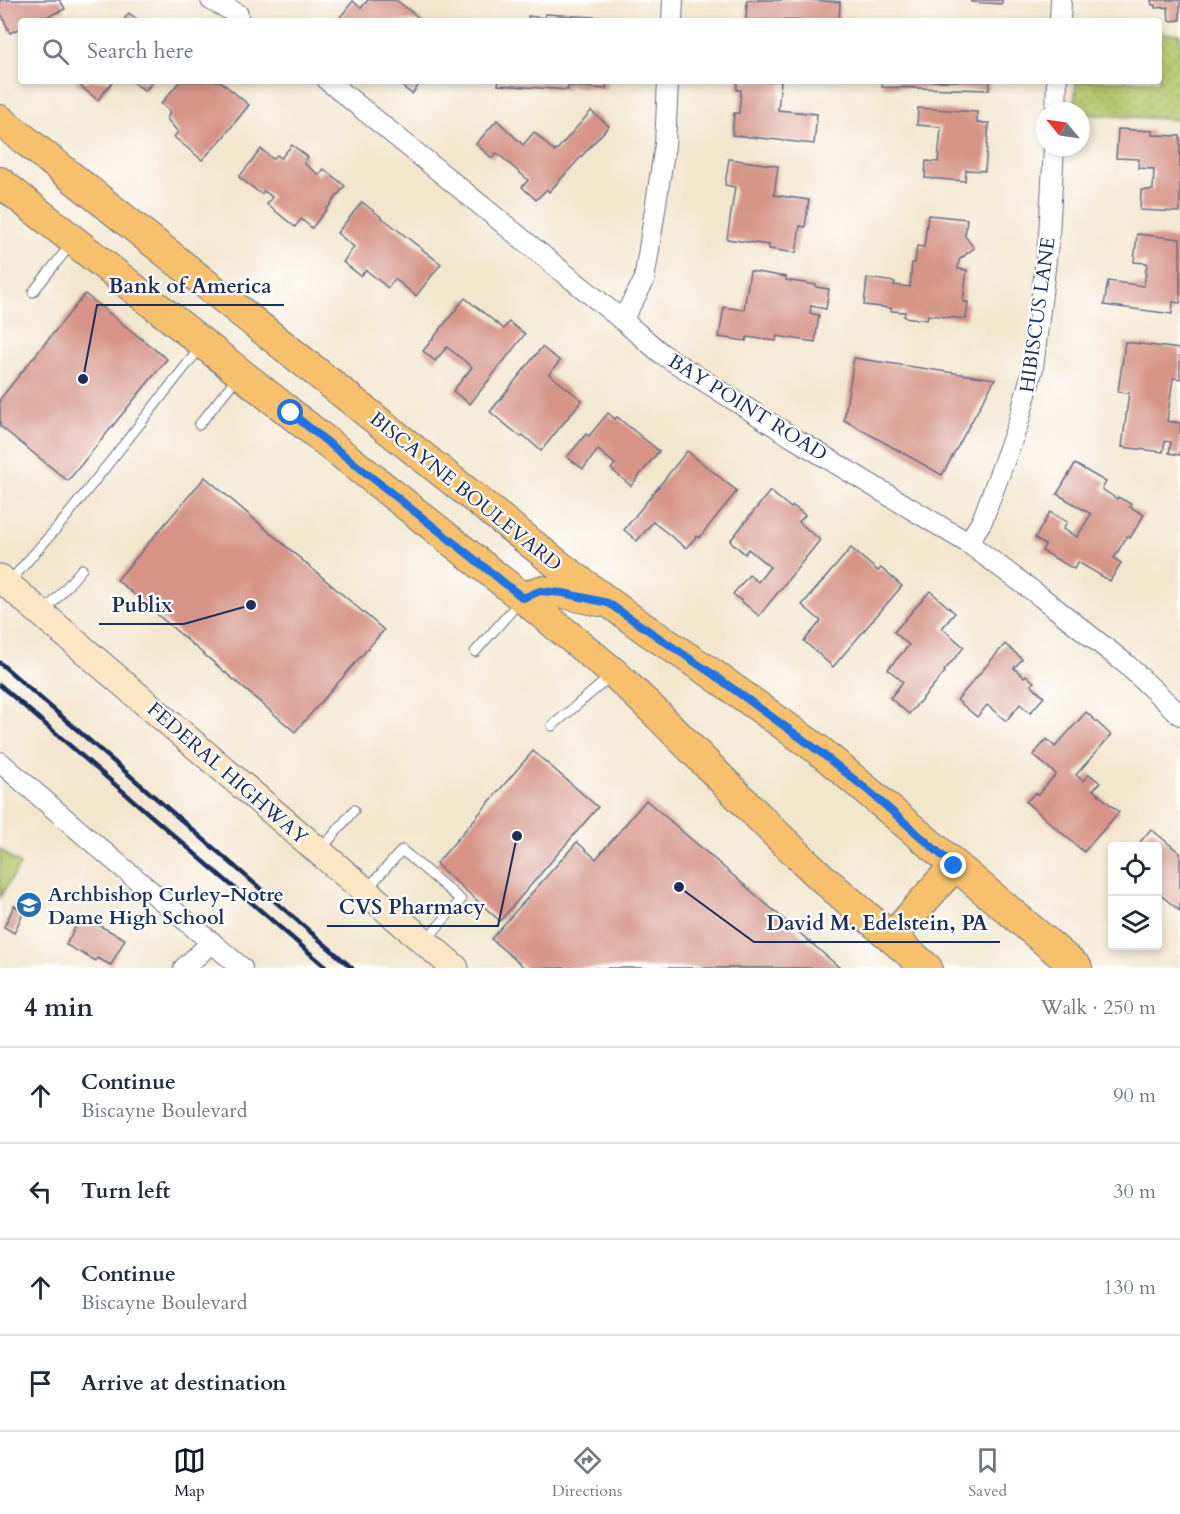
<!DOCTYPE html>
<meta charset="utf-8">
<style>
body{margin:0;font-family:Cardo,serif;background:#f2f2f3;color:#1f2937}
.controls{position:absolute;right:18px;bottom:18px;display:grid;overflow:hidden;border-radius:6px;box-shadow:0 3px 9px #0003}
.controls button{width:54px;height:54px;display:grid;place-items:center;padding:0;border:0;border-bottom:2px solid #e0e1e3;background:#fff;color:#1f2937;font:30px sans-serif}
.compass{position:absolute;left:1036px;top:102px;width:54px;height:54px;border-radius:50%;background:#fff;box-shadow:0 3px 9px #0003;rotate:299deg}
.stop{position:absolute;width:18px;height:18px;margin:-14px;border:4px solid #1a73e8;border-radius:50%;background:#fff}
.stop.end{background:#1a73e8;border-color:#fff;box-shadow:0 2px 6px #0008}
.list{margin:0;padding:0;list-style:none}
h2{display:flex;justify-content:space-between;align-items:center;height:78px;margin:0;padding:0 24px;font-size:26px}
h2 small{font-size:20px;font-weight:400;color:#747a83}
.list li{display:grid;grid-template-columns:39px 1fr auto;gap:18px;align-items:center;box-sizing:border-box;height:96px;padding:0 24px;border-top:2px solid #e0e1e3}
.list b{display:block;font-size:22px;white-space:nowrap}
.list p{margin:0;font-size:20px;white-space:nowrap;color:#747a83}
.list em{font-size:20px;font-style:normal;color:#747a83}
.icon{flex:none;width:33px;height:33px;fill:none;stroke:currentColor;stroke-width:2;stroke-linecap:round;stroke-linejoin:round}
.map{position:relative;flex:none;width:1180px;height:968px;overflow:hidden}
.search{position:absolute;background:#fff;box-shadow:0 3px 9px #0003;left:18px;right:18px;top:18px;height:66px;display:flex;align-items:center;gap:15px;box-sizing:border-box;padding:0 21px;border-radius:6px;color:#747a83;font-size:22px}
.sheet{height:462px;background:#fff}
nav{display:flex;justify-content:space-around;align-items:center;box-sizing:border-box;height:84px;border-top:2px solid #e0e1e3;background:#fff;font-size:16px;color:#747a83}
nav a{display:grid;justify-items:center;gap:3px}
nav .on{color:#111827}
.map>svg:first-child{display:block}
.green{fill:url(#green-dots);stroke:#687a62;stroke-width:1.5}
.pitch{fill:#b4c467;stroke:#687a62;stroke-width:1.5}
.building{fill:#d59487}
.lines{fill:none;stroke-linecap:round;stroke-linejoin:round}
.lane-casing{stroke:#666f85;stroke-width:11}
.street-casing{stroke:#666f85;stroke-width:22}
.secondary-casing{stroke:#666f85;stroke-width:29}
.primary-casing{stroke:#666f85;stroke-width:32}
.lane{stroke:#fff;stroke-width:9}
.street{stroke:#fff;stroke-width:20}
.secondary{stroke:#fce6c4;stroke-width:27}
.primary{stroke:#f7c06c;stroke-width:30}
.rail{stroke:#1b2f5e;stroke-width:4.5}
.route{stroke:#1a73e8;stroke-width:8}
.labels{text-anchor:middle;stroke-width:4.5;stroke-linejoin:round;paint-order:stroke}
.street-label{font-size:20px;fill:#1b2f5e;stroke:#fff}
.poi-label{font-size:20px;font-weight:bold;fill:#1b2f5e;stroke:#fff;text-anchor:start}
.leader{fill:none;stroke:#1b2f5e;stroke-width:2}
.callout-dot{fill:#1b2f5e;stroke:#fff;stroke-width:2}
.callout-label{font-size:21px;text-anchor:middle;font-weight:bold;fill:#1b2f5e;stroke:#fff;stroke-width:4.5;stroke-linejoin:round;paint-order:stroke}
</style>
<div class="map">
<svg width="1180" height="968" viewBox="0 0 1180 968">
<defs>
<pattern id="green-dots" width="8" height="8" patternUnits="userSpaceOnUse" patternTransform="scale(1.5)"><rect width="8" height="8" fill="#b4c467"/><path d="M2 2h.1M6 6h.1" fill="none" stroke="#92a058" stroke-width="1.8" stroke-linecap="round"/></pattern>
</defs>
<rect width="100%" height="100%" fill="#fff"/>
<filter id="ink" filterUnits="userSpaceOnUse"><feTurbulence type="fractalNoise" baseFrequency=".0167" numOctaves="2"/><feDisplacementMap in="SourceGraphic" scale="12" xChannelSelector="R" yChannelSelector="G"/><feConvolveMatrix kernelMatrix="1 2 1 2 8 2 1 2 1" color-interpolation-filters="sRGB"/></filter>
<filter id="wash" filterUnits="userSpaceOnUse"><feTurbulence type="fractalNoise" baseFrequency=".008" numOctaves="4" result="noise"/><feDisplacementMap in="SourceGraphic" scale="24" xChannelSelector="R" yChannelSelector="G"/><feGaussianBlur stdDeviation="1.35" result="paint"/><feColorMatrix in="noise" values="0 0 0 0 0 0 0 0 0 0 0 0 0 0 0 0 0 1.4 0 .05"/><feComposite in="paint" operator="in"/></filter>
<g filter="url(#wash)">
<rect width="100%" height="100%" fill="#f2e6cd"/>
<polygon class="green" points="1159,33 1180,34 1180,120 1081,114 1081,111 1074,111 1076,81 1159,81"/>
<polygon class="pitch" points="0,849 20,865 0,897"/>
<g id="blocks">
<g class="building">
<polygon points="0,0 60,0 65,9 37,21 21,21 21,28 10,33 0,11"/>
<polygon points="368,0 396,0 423,21 337,21 353,1 361,8"/>
<polygon points="747,0 809,0 840,2 839,21 746,20"/>
<polygon points="971,0 1002,0 1002,4 971,2"/>
<polygon points="1151,0 1180,0 1180,20 1169,21 1168,7 1155,8 1155,5 1152,5"/>
<polygon points="129,13 139,21 123,21"/>
<polygon points="545,14 609,18 608,21 528,21 528,16 545,18"/>
<polygon points="74,81 113,81 98,100"/>
<polygon points="132,81 153,81 145,91"/>
<polygon points="180,81 220,81 249,105 221,140 202,160 174,137 178,132 167,119 170,111 161,104"/>
<polygon points="395,81 422,81 412,94"/>
<polygon points="499,81 607,81 606,89 568,86 568,90 498,85"/>
<polygon points="737,81 781,81 778,110 817,114 814,144 732,135 734,113 739,113 741,90 737,90"/>
<polygon points="883,81 990,81 989,90 882,87"/>
<polygon points="918,108 977,112 977,123 989,123 985,171 966,170 965,181 925,178 926,161 938,162 941,127 917,125"/>
<polygon points="591,111 609,126 549,192 547,189 536,200 522,187 528,180 497,153 492,158 476,144 497,120 523,145 534,132 555,152"/>
<polygon points="1118,129 1153,131 1152,135 1180,136 1180,212 1140,210 1141,190 1153,190 1154,169 1138,168 1139,159 1116,158"/>
<polygon points="292,145 308,157 304,163 319,175 324,169 345,186 312,228 301,219 295,227 267,204 272,197 264,191 261,194 239,177 261,149 273,159 277,155 281,158"/>
<polygon points="729,159 778,166 774,195 809,200 805,227 800,226 796,253 769,249 769,245 727,239 735,187 725,185"/>
<polygon points="362,202 441,264 416,296 395,279 388,288 366,270 361,276 343,262 354,247 337,233"/>
<polygon points="928,215 967,219 965,236 974,248 959,260 958,269 967,270 963,302 968,302 966,319 928,315 927,320 904,317 905,312 891,311 891,308 864,305 867,278 895,282 894,285 910,287 912,263 915,263 917,246 924,247"/>
<polygon points="1137,234 1180,239 1180,303 1173,302 1172,314 1104,305 1108,281 1144,286 1147,263 1134,262"/>
<polygon points="750,271 786,277 786,280 816,285 816,287 829,289 826,309 811,306 810,313 819,315 815,342 777,336 776,341 747,337 746,341 719,337 724,307 744,310"/>
<polygon points="85,294 167,359 68,481 0,426 0,399"/>
<polygon points="465,298 504,329 509,322 525,334 470,404 453,391 472,367 447,347 435,361 423,351"/>
<polygon points="1125,342 1180,349 1180,379 1173,378 1167,421 1180,423 1180,455 1169,453 1171,442 1165,441 1163,452 1122,447 1129,393 1118,392"/>
<polygon points="542,347 560,361 549,374 582,400 541,451 523,435 521,437 490,412"/>
<polygon points="854,358 995,379 942,475 844,420"/>
<polygon points="608,413 615,419 617,417 659,451 631,486 611,469 615,464 598,450 583,469 567,457 586,434 589,436"/>
<polygon points="687,451 737,491 699,538 697,536 686,548 653,522 637,541 624,530"/>
<polygon points="1075,464 1106,482 1102,489 1117,499 1118,497 1131,504 1130,507 1144,515 1130,538 1127,536 1114,558 1121,563 1110,581 1078,562 1074,569 1042,551 1045,545 1035,538 1050,512 1067,522 1063,529 1077,537 1091,514 1057,494"/>
<polygon points="205,477 384,630 295,732 117,580"/>
<polygon points="770,491 791,508 793,506 805,515 799,522 820,540 759,616 733,594 749,575 758,582 770,567 748,549 745,554 730,541"/>
<polygon points="851,548 878,571 881,568 902,586 833,667 804,641 821,621 802,605"/>
<polygon points="930,591 955,613 942,628 964,647 944,671 945,672 909,714 890,698 903,682 888,669 909,645 894,632"/>
<polygon points="1005,644 1022,659 1014,668 1024,677 1026,675 1034,682 1031,685 1044,697 1030,713 1020,704 1006,721 987,705 977,717 957,700"/>
<polygon points="1086,712 1111,735 1076,775 1083,781 1089,774 1100,783 1093,790 1119,812 1084,852 1026,802 1035,793 1038,795 1056,774 1033,755 1047,739 1055,747"/>
<polygon points="533,751 598,807 500,921 436,864"/>
<polygon points="646,800 765,903 840,968 525,968 491,939 577,842 596,859"/>
<polygon points="1151,829 1180,853 1180,911 1158,893 1158,846 1137,846"/>
<polygon points="14,906 24,911 14,933 4,927"/>
<polygon points="81,916 125,939 111,965 97,958 96,961 66,945"/>
</g>
</g>
</g>
<g filter="url(#ink)">
<use href="#blocks" fill-opacity="0" stroke="#666f85" stroke-width="1.5"/>
<g class="lines">
<g class="lane-casing">
<g id="lane">
<polyline points="33,292 72,243"/>
<polyline points="199,425 239,375"/>
<polyline points="10,581 63,521 200,348"/>
<polyline points="44,613 82,569"/>
<polyline points="475,652 521,600"/>
<polyline points="552,726 612,675"/>
<polyline points="321,850 354,810"/>
<polyline points="368,888 402,850 461,900 426,940"/>
</g>
</g>
<g class="street-casing">
<g id="street">
<polyline points="211,0 238,14"/>
<polyline points="672,21 673,0"/>
<polyline points="1060,21 1061,0"/>
<polyline points="328,81 622,320 662,354 792,437 968,543 1041,597 1126,664 1180,715"/>
<polyline points="1056,111 1057,81"/>
<polyline points="622,320 644,281 665,145 668,81"/>
<polyline points="968,543 982,521 1018,424 1033,368 1049,235 1054,147"/>
<polyline points="0,762 91,841 242,968"/>
<polyline points="184,968 212,942"/>
</g>
</g>
<g class="secondary-casing">
<polyline id="secondary" points="0,578 455,968"/>
</g>
<g class="primary-casing">
<g id="primary">
<polyline points="0,120 561,567 645,629 714,675 820,751 1077,968"/>
<polyline points="0,182 523,598 614,673 655,712 772,830 821,877 927,968"/>
<polyline points="523,598 540,591 563,593 599,601"/>
<polyline points="892,937 954,866"/>
</g>
</g>
<use href="#lane" class="lane"/>
<use href="#street" class="street"/>
<use href="#secondary" class="secondary"/>
<use href="#primary" class="primary"/>
<g class="rail">
<polyline points="0,663 352,968"/>
<polyline points="0,685 327,968"/>
</g>
</g>
</g>
<g class="lines" filter="url(#ink)">
<polyline class="route" points="291,413 523,598 540,591 563,593 608,603 714,675 820,752 871,793 954,866"/>
</g>
<defs>
<g id="school-disc" transform="scale(1.35)"><circle r="9.5" fill="#1f6fb2" stroke="#fff"/><path d="M0-5L7-2L0 1L-7-2ZM-4 1L0 2.5L4 1V4Q0 6-4 4Z" fill="#fff"/></g>
</defs>
<g fill-rule="evenodd">
<use href="#school-disc" x="29" y="905"/>
</g>
<g class="labels">
<g class="street-label">
<text transform="translate(1037 315) rotate(-82)" y="7">HIBISCUS LANE</text>
<text transform="translate(748 407) rotate(32)" y="7">BAY POINT ROAD</text>
<text transform="translate(466 491) rotate(39)" y="7">BISCAYNE BOULEVARD</text>
<text transform="translate(228 773) rotate(41)" y="7">FEDERAL HIGHWAY</text>
</g>
<g class="poi-label">
<text x="48" y="901">Archbishop Curley-Notre<tspan x="48" dy="23">Dame High School</tspan></text>
</g>
</g>
<path class="leader" d="M83 379L97 305H284M251 605L184 624H99M517 836L498 926H327M679 887L754 942H1000"/>
<g class="callout-dot">
<circle cx="83" cy="379" r="6"/>
<circle cx="251" cy="605" r="6"/>
<circle cx="517" cy="836" r="6"/>
<circle cx="679" cy="887" r="6"/>
</g>
<g class="callout-label">
<text x="190" y="293">Bank of America</text>
<text x="142" y="612">Publix</text>
<text x="412" y="914">CVS Pharmacy</text>
<text x="877" y="930">David M. Edelstein, PA</text>
</g>
</svg>
<div class="controls">
<button><svg class="icon" aria-label="locate" viewBox="0 0 24 24"><circle cx="12" cy="12" r="6"/><path d="M12 2v4M12 18v4M2 12h4M18 12h4"/></svg></button>
<button><svg class="icon" aria-label="layers" viewBox="0 0 24 24"><path d="M12 4l9 5-9 5-9-5zM3 14l9 5 9-5"/></svg></button>
</div>
<svg class="compass" viewBox="-18 -18 36 36"><path d="M0-13l5 13h-10z" fill="#e53935"/><path d="M0 13l5-13h-10z" fill="#747a83"/></svg>
<div class="stop" style="left:291px;top:413px"></div>
<div class="stop end" style="left:954px;top:866px"></div>
<div class="search"><svg class="icon" aria-label="search" viewBox="0 0 24 24"><circle cx="10" cy="10" r="6"/><path d="M15 15l6 6"/></svg>Search here</div>
</div>
<section class="sheet">
<h2>4 min<small>Walk · 250 m</small></h2>
<ul class="list">
<li><svg class="icon" aria-label="ahead" viewBox="0 0 24 24"><path d="M12 20V5M6 11l6-6 6 6"/></svg><div><b>Continue</b><p>Biscayne Boulevard</p></div><em>90 m</em></li>
<li><svg class="icon" aria-label="left" viewBox="0 0 24 24"><path d="M17 20v-9H6M10 6l-5 5 5 5"/></svg><div><b>Turn left</b></div><em>30 m</em></li>
<li><svg class="icon" aria-label="ahead" viewBox="0 0 24 24"><path d="M12 20V5M6 11l6-6 6 6"/></svg><div><b>Continue</b><p>Biscayne Boulevard</p></div><em>130 m</em></li>
<li><svg class="icon" aria-label="arrive" viewBox="0 0 24 24"><path d="M6 21V4h12l-3 4 3 4H6"/></svg><div><b>Arrive at destination</b></div></li>
</ul>
</section>
<nav>
<a class="on"><svg class="icon" aria-label="map" viewBox="0 0 24 24"><path d="M3 6l6-2 6 2 6-2v14l-6 2-6-2-6 2zM9 4v14M15 6v14"/></svg>Map</a>
<a><svg class="icon" aria-label="directions" viewBox="0 0 24 24"><path d="M12 3l9 9-9 9-9-9zM9 14v-3h6M13 9l2 2-2 2"/></svg>Directions</a>
<a><svg class="icon" aria-label="saved" viewBox="0 0 24 24"><path d="M7 4h10v16l-5-4-5 4z"/></svg>Saved</a>
</nav>
